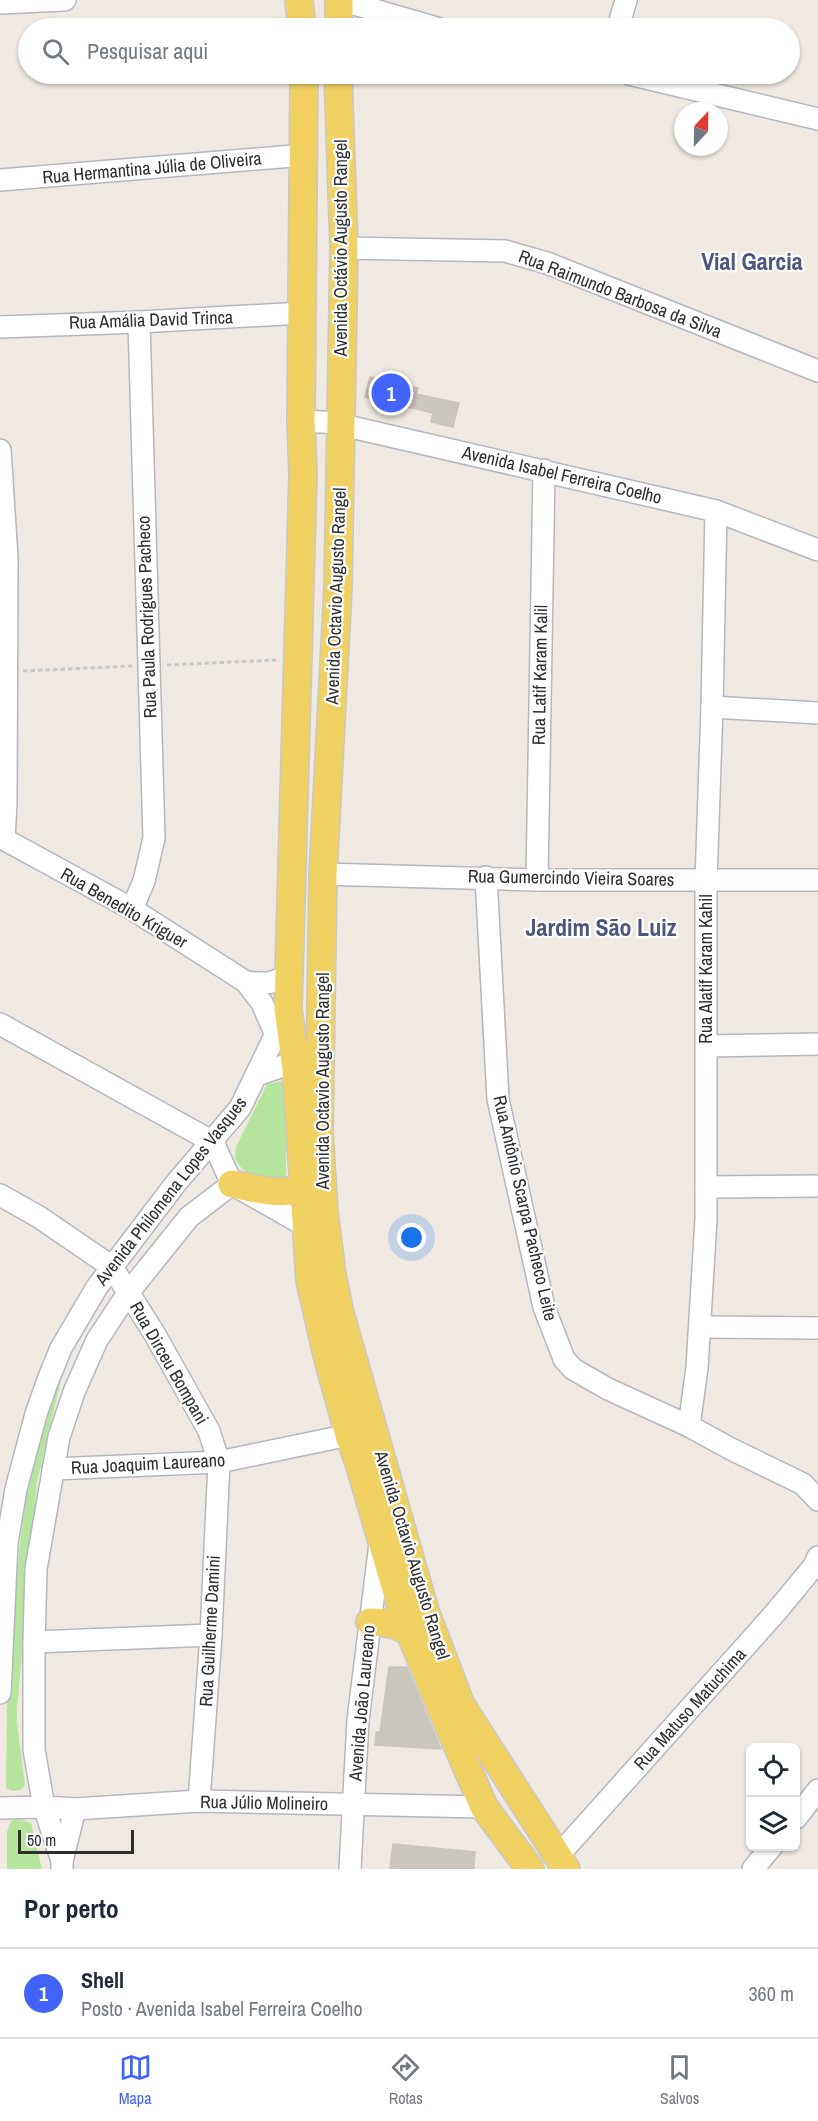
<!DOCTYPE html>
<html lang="pt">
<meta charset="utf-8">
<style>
body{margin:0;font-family:"Archivo Narrow",sans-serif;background:#f2f2f3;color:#1f2937}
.controls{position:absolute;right:18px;bottom:18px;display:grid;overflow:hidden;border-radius:9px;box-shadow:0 2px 4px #0004}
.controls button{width:54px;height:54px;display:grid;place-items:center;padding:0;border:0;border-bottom:2px solid #e0e1e3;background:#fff;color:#1f2937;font:30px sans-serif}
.compass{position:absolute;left:674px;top:102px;width:54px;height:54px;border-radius:50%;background:#fff;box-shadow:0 2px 4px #0004;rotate:22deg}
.scale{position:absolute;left:18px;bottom:15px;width:116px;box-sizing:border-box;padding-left:6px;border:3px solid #2e2e2e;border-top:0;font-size:16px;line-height:21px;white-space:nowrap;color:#2e2e2e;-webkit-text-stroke:4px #fff;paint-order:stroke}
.you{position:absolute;left:412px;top:1238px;width:21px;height:21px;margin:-15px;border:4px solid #fff;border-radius:50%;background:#1a73e8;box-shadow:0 0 0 9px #1a73e833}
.badge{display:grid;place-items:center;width:39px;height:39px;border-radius:50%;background:#4264fb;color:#fff;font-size:20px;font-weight:700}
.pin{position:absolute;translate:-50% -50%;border:3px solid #fff;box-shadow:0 2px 6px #0006}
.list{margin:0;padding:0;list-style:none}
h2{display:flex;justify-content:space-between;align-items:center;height:78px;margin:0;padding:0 24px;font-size:26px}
h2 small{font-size:20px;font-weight:400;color:#747a83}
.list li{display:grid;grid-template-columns:39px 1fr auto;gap:18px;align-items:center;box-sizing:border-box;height:90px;padding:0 24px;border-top:2px solid #e0e1e3}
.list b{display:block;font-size:22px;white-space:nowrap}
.list p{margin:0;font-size:20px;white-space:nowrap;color:#747a83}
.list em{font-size:20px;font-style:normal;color:#747a83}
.icon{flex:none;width:33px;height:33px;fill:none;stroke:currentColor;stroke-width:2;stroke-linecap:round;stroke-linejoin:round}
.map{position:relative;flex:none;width:818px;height:1869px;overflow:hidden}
.search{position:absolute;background:#fff;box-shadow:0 2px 4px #0004;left:18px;right:18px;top:18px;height:66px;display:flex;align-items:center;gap:15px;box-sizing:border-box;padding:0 21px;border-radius:33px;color:#747a83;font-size:22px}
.sheet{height:168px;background:#fff}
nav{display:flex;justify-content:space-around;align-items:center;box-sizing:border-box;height:84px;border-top:2px solid #e0e1e3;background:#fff;font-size:16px;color:#747a83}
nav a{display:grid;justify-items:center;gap:3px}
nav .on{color:#4264fb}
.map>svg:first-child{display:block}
.green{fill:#b6e59e}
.building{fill:#cbc7bf;stroke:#cbc5ba;stroke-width:1.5}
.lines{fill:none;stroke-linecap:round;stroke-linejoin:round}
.minor-casing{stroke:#b4b7c1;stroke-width:24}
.major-casing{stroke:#c9c9c9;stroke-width:30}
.path{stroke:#c9c9c9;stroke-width:3;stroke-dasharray:4.5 3;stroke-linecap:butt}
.minor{stroke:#fff;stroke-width:21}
.major{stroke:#f2d163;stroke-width:27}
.labels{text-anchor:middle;stroke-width:4.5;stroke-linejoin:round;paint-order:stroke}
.street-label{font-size:18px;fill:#2e2e2e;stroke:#fff}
.district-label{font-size:24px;font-weight:bold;fill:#4d5680;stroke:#fff}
</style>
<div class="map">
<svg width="818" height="1869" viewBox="0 0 818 1869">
<rect width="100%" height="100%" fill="#efe9e1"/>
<g class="green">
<path d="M287 1080 286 1178C261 1176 249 1182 235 1159L236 1147 267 1084Z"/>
<polygon points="67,1355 37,1482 17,1710 17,1722 25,1785 20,1790 12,1791 6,1788 7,1704 20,1543 29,1479 35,1445"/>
<polygon points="19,1819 31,1823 42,1869 7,1869 7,1832 11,1821"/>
</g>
<g class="building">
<polygon points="370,377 418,388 416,394 459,403 453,427 431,422 433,413 365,397"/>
<polygon points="389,1667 407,1667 441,1749 375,1745 376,1732 380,1732"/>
<polygon points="393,1844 475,1852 474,1869 390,1869"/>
</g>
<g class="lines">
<g class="minor-casing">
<g id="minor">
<polyline points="340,0 437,28"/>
<polyline points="0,3 65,0"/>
<polyline points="618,28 626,0"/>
<polyline points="629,74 818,119"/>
<polyline points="0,180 305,155"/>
<polyline points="344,248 505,251 547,263 818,371"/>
<polyline points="0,327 139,322 302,313"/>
<polyline points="301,421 341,423 351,427 716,511 818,550"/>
<polyline points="0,450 7,558 6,803 4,839"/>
<polyline points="712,707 818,713"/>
<polyline points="0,837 132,909 246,982"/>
<polyline points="323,874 537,880 818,880"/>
<polyline points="486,877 498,1099 544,1307 564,1359 573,1369 608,1389 689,1426 731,1449 803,1484 818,1500"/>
<polyline points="537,880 544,470"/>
<polyline points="132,909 144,881 154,838 139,322"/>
<polyline points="0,1024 213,1142 232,1184"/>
<path d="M275 1033 262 1003 246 982C267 984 273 985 290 972"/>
<polyline points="707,1046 818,1044"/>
<polyline points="256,1075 282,1021"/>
<polyline points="706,1187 818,1186"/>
<polyline points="0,1195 39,1217 112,1267 154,1333 209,1431 219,1462 211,1635 199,1801"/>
<polyline points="700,1327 818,1328"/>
<polyline points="689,1426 697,1368 706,1219 706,881 712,707 716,511"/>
<polyline points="53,1469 219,1462 349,1435"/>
<polyline points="34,1642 211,1635"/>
<polyline points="0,1693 7,1543 16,1489 36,1414 48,1380 61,1348 97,1287 176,1183 240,1108 256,1075 289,1064 296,1068"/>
<polyline points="0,1808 44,1807 75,1809 199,1801 484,1807"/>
<polyline points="796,1818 818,1790"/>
<polyline points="557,1857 776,1612 814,1566 818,1557"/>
<polyline points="62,1861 75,1809"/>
<polyline points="62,1869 62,1861 44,1807 34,1750 34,1642 36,1569 59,1437 74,1392 97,1340 128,1293 189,1217 232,1184 306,1226"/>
<polyline points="350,1869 358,1720 380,1544"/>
<polyline points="753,1869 772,1846"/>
</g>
</g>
<g class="major-casing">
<g id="major">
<polyline points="299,0 302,28"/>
<polyline points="339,28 339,0"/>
<polyline points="304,74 301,421 303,473 288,1009 296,1068 310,1281 329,1363 349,1435 359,1463 406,1623 449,1726 484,1807 530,1869"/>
<polyline points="338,74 344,248 338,588 323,874 319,1133 324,1211 332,1275 340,1313 425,1611 461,1705 566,1869"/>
<path d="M232 1184C256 1188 301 1204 313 1173"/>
<path d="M370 1622C389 1622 401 1625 416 1637"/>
</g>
</g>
<g class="path">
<polyline points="167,665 277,660"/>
<polyline points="23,671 133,666"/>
</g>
<use href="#minor" class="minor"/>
<use href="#major" class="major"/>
</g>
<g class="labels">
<g class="street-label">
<text transform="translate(152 168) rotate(-5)" y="6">Rua Hermantina Júlia de Oliveira</text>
<text transform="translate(341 248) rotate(-90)" y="6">Avenida Octávio Augusto Rangel</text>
<text transform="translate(620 294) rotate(21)" y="6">Rua Raimundo Barbosa da Silva</text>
<text transform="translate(151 320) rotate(-2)" y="6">Rua Amália David Trinca</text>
<text transform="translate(562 475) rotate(13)" y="6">Avenida Isabel Ferreira Coelho</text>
<text transform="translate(336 596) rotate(-88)" y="6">Avenida Octavio Augusto Rangel</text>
<text transform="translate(147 617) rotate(-92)" y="6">Rua Paula Rodrigues Pacheco</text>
<text transform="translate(540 675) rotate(-89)" y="6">Rua Latif Karam Kalil</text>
<text transform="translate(571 878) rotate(1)" y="6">Rua Gumercindo Vieira Soares</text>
<text transform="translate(124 908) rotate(30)" y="6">Rua Benedito Kriguer</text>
<text transform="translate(706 969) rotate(-90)" y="6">Rua Alatif Karam Kahil</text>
<text transform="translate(323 1081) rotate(-90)" y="6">Avenida Octavio Augusto Rangel</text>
<text transform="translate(171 1191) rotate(-52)" y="6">Avenida Philomena Lopes Vasques</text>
<text transform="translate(525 1208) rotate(77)" y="6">Rua Antônio Scarpa Pacheco Leite</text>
<text transform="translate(169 1363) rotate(60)" y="6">Rua Dirceu Bompani</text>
<text transform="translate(148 1464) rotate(-3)" y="6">Rua Joaquim Laureano</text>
<text transform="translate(412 1555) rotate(73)" y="6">Avenida Octavio Augusto Rangel</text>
<text transform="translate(210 1631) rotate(-87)" y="6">Rua Guilherme Damini</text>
<text transform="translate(362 1703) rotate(-85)" y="6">Avenida João Laureano</text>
<text transform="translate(690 1709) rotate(-48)" y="6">Rua Matuso Matuchima</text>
<text transform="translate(264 1803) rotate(1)" y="6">Rua Júlio Molineiro</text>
</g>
<g class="district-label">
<text x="752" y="270">Vial Garcia</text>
<text x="601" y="936">Jardim São Luiz</text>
</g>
</g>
</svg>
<div class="controls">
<button><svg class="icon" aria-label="locate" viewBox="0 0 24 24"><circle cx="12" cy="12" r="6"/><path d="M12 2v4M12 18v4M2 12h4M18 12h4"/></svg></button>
<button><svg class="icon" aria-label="layers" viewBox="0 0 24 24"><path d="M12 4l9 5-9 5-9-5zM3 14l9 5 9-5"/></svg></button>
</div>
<svg class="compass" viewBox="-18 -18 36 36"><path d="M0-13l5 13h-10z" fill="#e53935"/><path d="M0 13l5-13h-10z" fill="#747a83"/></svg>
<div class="scale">50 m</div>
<div class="you"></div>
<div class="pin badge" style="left:391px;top:393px">1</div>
<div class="search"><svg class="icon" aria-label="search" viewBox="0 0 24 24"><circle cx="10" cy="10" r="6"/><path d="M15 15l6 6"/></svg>Pesquisar aqui</div>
</div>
<section class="sheet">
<h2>Por perto<small></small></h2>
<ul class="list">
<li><span class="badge">1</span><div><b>Shell</b><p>Posto · Avenida Isabel Ferreira Coelho</p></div><em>360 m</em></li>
</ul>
</section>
<nav>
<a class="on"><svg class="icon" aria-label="map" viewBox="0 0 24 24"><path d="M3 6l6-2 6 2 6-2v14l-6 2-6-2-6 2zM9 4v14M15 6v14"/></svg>Mapa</a>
<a><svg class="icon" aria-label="directions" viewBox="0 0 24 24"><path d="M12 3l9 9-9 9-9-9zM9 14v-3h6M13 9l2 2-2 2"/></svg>Rotas</a>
<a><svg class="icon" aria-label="saved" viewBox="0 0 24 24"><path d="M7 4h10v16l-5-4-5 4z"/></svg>Salvos</a>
</nav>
